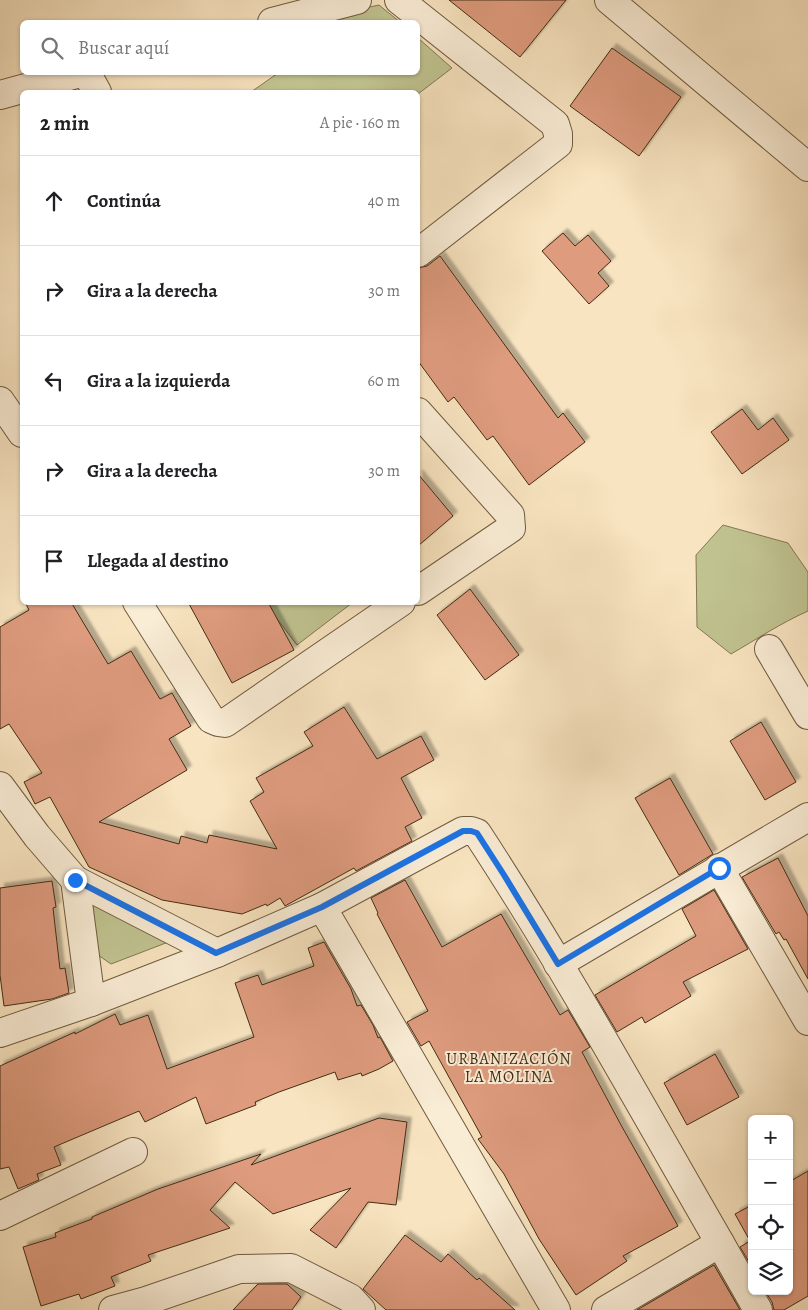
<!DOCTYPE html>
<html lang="es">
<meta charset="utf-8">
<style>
body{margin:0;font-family:Alegreya,serif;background:#f6f6f6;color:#202124}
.controls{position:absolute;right:15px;bottom:15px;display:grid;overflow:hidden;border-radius:8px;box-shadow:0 1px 4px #0004}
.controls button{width:45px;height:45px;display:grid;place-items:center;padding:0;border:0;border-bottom:1px solid #e0e0e0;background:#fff;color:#202124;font:25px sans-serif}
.stop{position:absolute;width:15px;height:15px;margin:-11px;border:4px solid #1a73e8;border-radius:50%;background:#fff}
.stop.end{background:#1a73e8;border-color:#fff;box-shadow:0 1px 5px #0008}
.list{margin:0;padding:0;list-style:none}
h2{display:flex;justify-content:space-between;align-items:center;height:65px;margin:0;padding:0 20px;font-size:21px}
h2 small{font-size:16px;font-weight:400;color:#757577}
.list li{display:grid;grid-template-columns:32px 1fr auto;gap:15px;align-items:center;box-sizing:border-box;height:90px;padding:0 20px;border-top:1px solid #e0e0e0}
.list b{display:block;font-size:19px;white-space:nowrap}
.list em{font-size:16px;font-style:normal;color:#757577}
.icon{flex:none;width:28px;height:28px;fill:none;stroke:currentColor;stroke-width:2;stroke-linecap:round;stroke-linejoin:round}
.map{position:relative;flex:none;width:808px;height:1310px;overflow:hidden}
.search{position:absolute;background:#fff;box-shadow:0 1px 4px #0004;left:20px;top:20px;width:400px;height:55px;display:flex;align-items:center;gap:12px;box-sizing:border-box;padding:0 18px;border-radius:8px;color:#757577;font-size:19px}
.panel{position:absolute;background:#fff;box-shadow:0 1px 4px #0004;left:20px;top:90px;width:400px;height:515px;border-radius:8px}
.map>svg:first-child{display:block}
.green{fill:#c0c390;stroke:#827852}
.building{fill:#de9b7e;stroke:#432d13;filter:url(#shadow)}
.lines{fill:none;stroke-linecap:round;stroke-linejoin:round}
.minor-casing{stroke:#705b3e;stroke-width:30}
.minor{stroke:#faedd6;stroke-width:28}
.route{stroke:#1a73e8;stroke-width:6}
.labels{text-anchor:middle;stroke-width:4;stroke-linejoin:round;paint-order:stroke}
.neighbourhood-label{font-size:16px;letter-spacing:1px;fill:#432d13;stroke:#faedd6}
</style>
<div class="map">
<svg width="808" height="1310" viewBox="0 0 808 1310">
<defs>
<filter id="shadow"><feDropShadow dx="4.5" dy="-4.5" stdDeviation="1" flood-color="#0004"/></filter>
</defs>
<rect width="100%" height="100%" fill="#f8e4c0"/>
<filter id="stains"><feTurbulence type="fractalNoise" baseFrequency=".004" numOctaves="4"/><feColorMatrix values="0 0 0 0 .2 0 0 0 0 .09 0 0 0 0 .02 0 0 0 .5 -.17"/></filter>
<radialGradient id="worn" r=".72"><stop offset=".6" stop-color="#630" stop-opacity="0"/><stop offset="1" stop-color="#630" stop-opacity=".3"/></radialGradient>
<g class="green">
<polygon points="379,5 400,22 320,22 319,18"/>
<polygon points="418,38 452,68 418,94 418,92 251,92 278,73 418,72"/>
<path d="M723 525 788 543 808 572V611C781 623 757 639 731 654L697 627 696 555Z"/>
<polygon points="265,603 352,603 297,645"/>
<polygon points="86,901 171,941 111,964 98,955"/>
</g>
<g class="building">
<polygon points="449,0 566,0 520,57"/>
<polygon points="612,48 681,97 639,156 570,106"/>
<polygon points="563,233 575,246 588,235 611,261 598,273 609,286 589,304 542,251"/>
<polygon points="440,256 558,418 563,413 585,442 529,485 493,436 487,440 454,397 448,402 418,361 418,268 427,266"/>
<polygon points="742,409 758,430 773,418 789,440 742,474 711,432"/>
<polygon points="418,474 453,516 418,546"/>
<polygon points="470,589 519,655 485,680 437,615"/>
<polygon points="25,602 71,602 108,664 131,651 160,699 172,693 191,726 169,739 187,770 99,822 179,844 181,836 207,843 209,835 277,849 250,801 264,792 256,778 313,746 304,732 344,707 377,759 421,736 434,760 401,778 422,818 405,827 412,841 356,871 354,868 285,906 280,898 267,906 266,904 242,914 162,900 89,867 50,797 35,804 24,782 42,773 9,724 0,729 0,627 29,610"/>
<polygon points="188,602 268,602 294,650 232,683"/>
<polygon points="761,722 796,782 765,800 730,741"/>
<polygon points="670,778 713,854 679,875 635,798"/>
<polygon points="778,858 808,916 808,979 786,939 784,940 779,932 776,934 742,877"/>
<polygon points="405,880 442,947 501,914 560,1015 568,1010 590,1047 582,1052 621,1125 678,1226 623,1256 627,1261 576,1295 539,1239 504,1174 478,1139 482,1137 429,1041 421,1046 407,1022 428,1011 377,914 378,913 371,898"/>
<polygon points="52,881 56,907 53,908 60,969 65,968 69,993 52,999 4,1006 0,975 0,888"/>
<polygon points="714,890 748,949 683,982 691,996 645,1023 642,1017 617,1032 595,995 696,936 682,909"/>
<polygon points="324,942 351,989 357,1006 361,1005 373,1025 378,1038 380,1037 393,1061 379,1069 362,1076 361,1073 338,1080 335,1072 279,1092 255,1102 256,1105 206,1124 196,1097 145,1122 139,1111 54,1147 61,1165 37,1174 39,1180 18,1189 9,1167 0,1169 0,1066 75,1032 75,1034 115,1014 120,1025 148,1015 167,1069 254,1037 235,983 258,975 262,985 314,966 308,948"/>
<polygon points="715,1054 739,1097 687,1125 664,1083"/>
<polygon points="379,1118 407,1122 396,1205 368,1202 336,1248 310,1230 351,1188 273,1214 235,1182 210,1210 230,1228 148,1255 151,1261 111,1277 115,1286 81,1299 79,1294 41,1306 23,1247 56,1237 55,1233 92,1219 92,1217 158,1189 261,1154 251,1165"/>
<polygon points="808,1171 808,1296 784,1310 774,1310 772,1302 765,1291 789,1291 789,1182"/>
<polygon points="752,1205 752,1267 740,1247 750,1241 735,1214"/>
<polygon points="405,1235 441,1262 448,1254 477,1280 479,1278 515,1310 386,1310 363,1289"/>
<polygon points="714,1265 740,1310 637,1310"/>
<polygon points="258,1284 287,1284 301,1297 292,1310 233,1310"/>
</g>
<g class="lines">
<g class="minor-casing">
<g id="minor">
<polyline points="399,0 555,124 558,134 558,144 418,253"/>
<polyline points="609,0 808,167"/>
<polyline points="272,22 357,0"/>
<polyline points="86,72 97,92"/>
<polyline points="0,95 84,72"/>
<polyline points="0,401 22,433"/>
<polyline points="418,412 510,515 511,528 418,591"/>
<polyline points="137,602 211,719 218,722 225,723 401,602"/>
<polyline points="769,649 808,715"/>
<polyline points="0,786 37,836 75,880 217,953"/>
<polyline points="719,868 808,1021"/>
<polyline points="75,880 91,1002"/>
<polyline points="322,907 556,1310"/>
<polyline points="558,964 808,817"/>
<path d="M0 1033 91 1002 217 953 322 907 463 831H471L477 833C564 966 641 1106 720 1243L606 1310"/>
<polyline points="0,1216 133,1152"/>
<polyline points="720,1243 758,1310"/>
<polyline points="113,1310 146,1301 239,1269 291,1268 350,1298 361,1310"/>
</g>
</g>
<use href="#minor" class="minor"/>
</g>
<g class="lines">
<polyline class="route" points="75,880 216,953 322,907 463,831 471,831 477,833 504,875 558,964 719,868"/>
</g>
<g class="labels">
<g class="neighbourhood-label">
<text x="509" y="1064">URBANIZACIÓN<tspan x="509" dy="18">LA MOLINA</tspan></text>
</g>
</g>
<rect width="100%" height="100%" filter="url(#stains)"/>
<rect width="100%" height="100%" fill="url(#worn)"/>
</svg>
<div class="controls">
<button>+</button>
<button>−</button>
<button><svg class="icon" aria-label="locate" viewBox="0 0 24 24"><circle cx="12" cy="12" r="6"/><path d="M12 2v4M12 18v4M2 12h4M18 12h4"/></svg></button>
<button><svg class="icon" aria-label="layers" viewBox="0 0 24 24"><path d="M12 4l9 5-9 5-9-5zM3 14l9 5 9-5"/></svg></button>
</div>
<div class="stop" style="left:719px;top:868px"></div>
<div class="stop end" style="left:75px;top:880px"></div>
<div class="search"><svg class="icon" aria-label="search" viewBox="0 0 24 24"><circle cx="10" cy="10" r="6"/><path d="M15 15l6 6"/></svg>Buscar aquí</div>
<section class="panel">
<h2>2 min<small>A pie · 160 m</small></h2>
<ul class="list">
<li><svg class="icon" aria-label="ahead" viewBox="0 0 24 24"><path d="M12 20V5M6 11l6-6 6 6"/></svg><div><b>Continúa</b></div><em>40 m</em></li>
<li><svg class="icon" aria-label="right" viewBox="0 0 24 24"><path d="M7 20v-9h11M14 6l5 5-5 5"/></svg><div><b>Gira a la derecha</b></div><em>30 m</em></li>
<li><svg class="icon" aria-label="left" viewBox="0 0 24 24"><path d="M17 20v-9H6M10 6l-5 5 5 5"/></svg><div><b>Gira a la izquierda</b></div><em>60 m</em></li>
<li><svg class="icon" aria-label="right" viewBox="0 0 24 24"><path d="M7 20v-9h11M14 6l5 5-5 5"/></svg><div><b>Gira a la derecha</b></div><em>30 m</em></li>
<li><svg class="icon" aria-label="arrive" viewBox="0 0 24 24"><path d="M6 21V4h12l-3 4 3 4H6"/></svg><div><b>Llegada al destino</b></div></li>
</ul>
</section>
</div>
